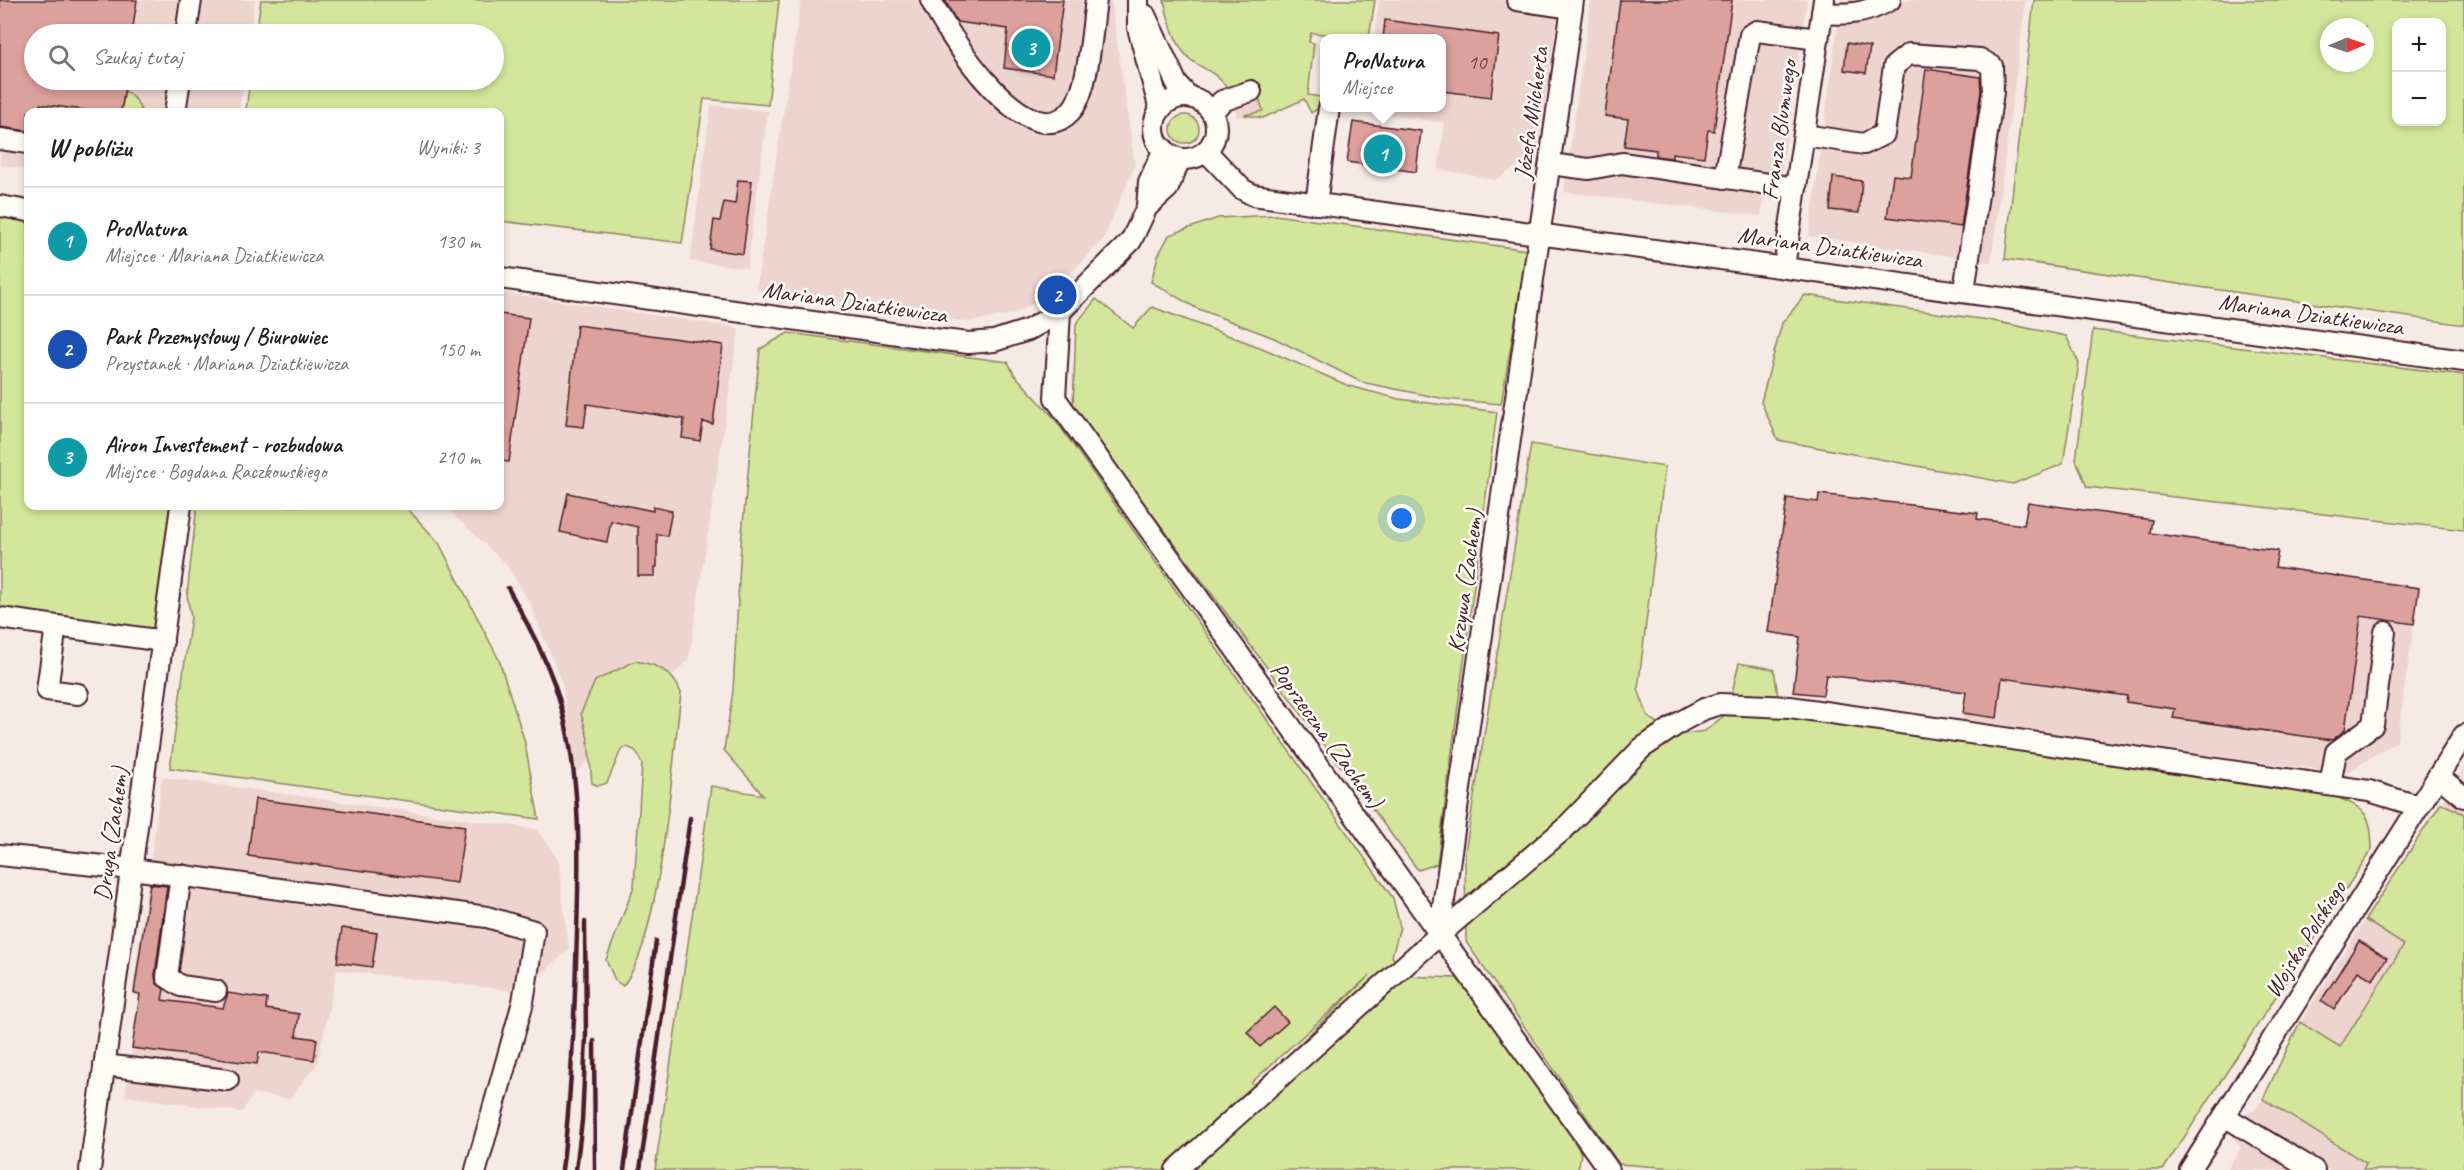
<!DOCTYPE html>
<html lang="pl">
<meta charset="utf-8">
<style>
body{margin:0;font-family:Caveat,sans-serif;background:#f2f2f2;color:#202124}
.controls{position:absolute;right:18px;top:18px;display:grid;overflow:hidden;border-radius:12px;box-shadow:0 3px 9px #0003}
.controls button{width:54px;height:54px;display:grid;place-items:center;padding:0;border:0;border-bottom:2px solid #e0e0e0;background:#fff;color:#202124;font:30px sans-serif}
.compass{position:absolute;left:2320px;top:18px;width:54px;height:54px;border-radius:50%;background:#fff;box-shadow:0 3px 9px #0003;rotate:88deg}
.you{position:absolute;left:1402px;top:519px;width:21px;height:21px;margin:-15px;border:4px solid #fff;border-radius:50%;background:#1a73e8;box-shadow:0 0 0 9px #1a73e833}
.badge{display:grid;place-items:center;width:39px;height:39px;border-radius:50%;background:#0b8043;color:#fff;font-size:20px;font-weight:700}
.pin{position:absolute;translate:-50% -50%;border:3px solid #fff;box-shadow:0 2px 6px #0006}
.popup{position:absolute;left:1320px;top:34px;width:126px;height:78px;box-sizing:border-box;display:grid;place-content:center;border-radius:12px;background:#fff;filter:drop-shadow(0 2px 4px #0005);font-size:20px;white-space:nowrap;color:#757577}
.popup b{font-size:22px;color:#202124}
.popup::after{content:'';position:absolute;left:50%;top:100%;margin-left:-12px;border:12px solid transparent;border-top-color:#fff}
.list{margin:0;padding:0;list-style:none}
h2{display:flex;justify-content:space-between;align-items:center;height:78px;margin:0;padding:0 24px;font-size:26px}
h2 small{font-size:20px;font-weight:400;color:#757577}
.list li{display:grid;grid-template-columns:39px 1fr auto;gap:18px;align-items:center;box-sizing:border-box;height:108px;padding:0 24px;border-top:2px solid #e0e0e0}
.list b{display:block;font-size:22px;white-space:nowrap}
.list p{margin:0;font-size:20px;white-space:nowrap;color:#757577}
.list em{font-size:20px;font-style:normal;color:#757577}
.icon{flex:none;width:33px;height:33px;fill:none;stroke:currentColor;stroke-width:2;stroke-linecap:round;stroke-linejoin:round}
.map{position:relative;flex:none;width:2464px;height:1170px;overflow:hidden}
.search{position:absolute;background:#fff;box-shadow:0 3px 9px #0003;left:24px;top:24px;width:480px;height:66px;display:flex;align-items:center;gap:15px;box-sizing:border-box;padding:0 21px;border-radius:33px;color:#757577;font-size:22px}
.panel{position:absolute;background:#fff;box-shadow:0 3px 9px #0003;left:24px;top:108px;width:480px;height:402px;border-radius:12px}
.map>svg:first-child{display:block}
.built{fill:#eed4cf}
.green{fill:#d4e69b;stroke:#8f8263;stroke-width:1.5;fill-rule:evenodd}
.building{fill:#dca19c;stroke:#4a1f2b;stroke-width:1.5}
.lines{fill:none;stroke-linecap:round;stroke-linejoin:round}
.minor-casing{stroke:#4a1f2b;stroke-width:24}
.minor{stroke:#fdfcf7;stroke-width:20}
.rail{stroke:#4a1f2b;stroke-width:4.5}
.labels{text-anchor:middle;stroke-width:5;stroke-linejoin:round;paint-order:stroke}
.number-label{font-size:21px;fill:#6e4047}
.street-label{font-size:24px;fill:#4a1f2b;stroke:#fdfcf7}
</style>
<div class="map">
<svg width="2464" height="1170" viewBox="0 0 2464 1170">
<rect width="100%" height="100%" fill="#f6eae5"/>
<filter id="ink" filterUnits="userSpaceOnUse"><feTurbulence type="fractalNoise" baseFrequency=".0167" numOctaves="2"/><feDisplacementMap in="SourceGraphic" scale="12" xChannelSelector="R" yChannelSelector="G"/><feConvolveMatrix kernelMatrix="1 2 1 2 8 2 1 2 1" color-interpolation-filters="sRGB"/></filter>
<g filter="url(#ink)">
<g class="built">
<polygon points="0,0 255,0 250,34 34,34 34,80 244,80 239,112 28,112 28,169 0,165"/>
<polygon points="801,0 1111,0 1135,165 1104,238 1052,293 1014,314 968,322 756,289"/>
<polygon points="1379,0 1560,0 1537,152 1496,180 1438,169 1445,123 1365,111 1365,108 1442,108 1442,39 1374,38"/>
<polygon points="1591,0 1807,0 1782,170 1768,178 1761,216 1564,192"/>
<polygon points="1841,0 2026,0 1991,262 1809,236"/>
<polygon points="1253,80 1263,111 1237,117 1227,88"/>
<polygon points="711,105 768,111 747,268 690,261"/>
<polygon points="500,292 739,328 689,659 577,772 562,683 529,601 505,563 444,506 500,506"/>
<polygon points="2028,502 2152,520 2150,533 2278,551 2276,567 2419,588 2397,741 2347,773 1961,724 1990,520 2024,525"/>
<polygon points="2464,767 2464,814 2441,803"/>
<polygon points="162,777 536,829 558,859 569,949 523,992 337,970 317,1064 289,1099 254,1093 242,1112 125,1096 139,997 133,988"/>
<polygon points="2365,920 2404,945 2339,1047 2300,1022"/>
<polygon points="2263,1099 2367,1163 2363,1170 2227,1170 2241,1148 2233,1136 2247,1112 2255,1111"/>
</g>
<g class="green">
<polygon points="261,0 779,0 768,105 704,99 682,243 500,221 500,112 273,112 246,110 250,80 494,80 494,34 256,34"/>
<path d="M1164 0H1375L1369 38 1311 33 1309 42 1314 43 1308 95 1322 97 1319 108 1311 113 1304 99 1263 118 1244 115 1263 111 1253 80 1227 88C1218 73 1204 70 1191 60 1175 47 1168 19 1164 0Z"/>
<path d="M2034 0H2464V325L2005 259ZM2396 22H2442V122H2396ZM2329 27H2365V63H2329Z"/>
<polygon points="125,90 136,100 142,112 121,112"/>
<polygon points="40,104 98,112 39,112"/>
<circle cx="1185" cy="129" r="14"/>
<polygon points="1275,215 1527,250 1501,404 1445,399 1361,382 1274,338 1196,308 1151,282 1158,256 1169,235 1218,218"/>
<polygon points="0,216 28,220 28,506 172,506 154,634 0,613"/>
<polygon points="1805,295 1988,320 2066,336 2079,363 2063,464 2013,484 1778,440 1761,402 1782,323"/>
<polygon points="1096,299 1133,328 1152,307 1262,348 1349,386 1399,399 1497,412 1437,864 1418,870 1073,408 1076,324"/>
<polygon points="2093,330 2464,375 2464,530 2087,487 2076,460"/>
<path d="M788 333 1008 362 1014 374 1054 418 1393 898 1400 927 1392 956 1404 976 1457 978 1546 1093 1581 1153 1578 1170H655L711 786 763 795 724 750 733 691 741 544 760 349ZM1370 975 1256 1086 1252 1083V1082Z"/>
<path d="M1531 444 1665 467 1638 689 1648 717 1678 735 1705 731 1727 713 1739 663 1774 669 1780 710 2334 796C2367 809 2371 814 2372 849L2163 1170H1702L1619 1164 1466 942 1465 853Z"/>
<polygon points="197,506 405,506 439,543 499,660 524,739 539,819 170,768 191,617 187,595"/>
<path d="M635 661C656 664 673 671 681 693 673 762 668 832 654 900 648 929 641 962 623 986L615 980 606 960 634 886 642 764 636 751 627 747 621 750 607 783 598 786 592 783 588 739 581 713 595 681Z"/>
<polygon points="2441,803 2464,814 2464,1170 2363,1170 2366,1163 2263,1099 2300,1022 2340,1047 2404,945 2365,920"/>
</g>
<g class="building">
<polygon points="0,0 137,0 132,34 34,34 34,80 126,80 121,112 98,112 40,104 39,112 28,112 28,131 0,127"/>
<polygon points="945,0 1063,0 1053,75 1004,68 1008,29 957,22"/>
<polygon points="1620,0 1732,0 1714,131 1708,130 1704,157 1672,153 1672,158 1663,157 1656,156 1656,150 1624,146 1628,119 1605,116"/>
<polygon points="1385,20 1499,36 1491,97 1442,91 1442,39 1383,39"/>
<polygon points="1847,43 1870,47 1866,73 1844,70"/>
<polygon points="1926,69 1980,77 1981,91 1961,227 1887,217 1893,175 1911,177"/>
<polygon points="1353,122 1421,131 1416,172 1347,162"/>
<polygon points="1833,177 1862,181 1859,213 1830,210"/>
<polygon points="738,180 752,181 743,254 710,249 714,220 720,221 724,202 735,204"/>
<polygon points="500,314 529,318 509,462 500,461"/>
<polygon points="577,325 723,345 713,424 703,422 700,441 682,438 684,419 587,404 584,427 566,425"/>
<polygon points="568,493 653,511 653,507 672,511 667,536 657,534 657,567 655,567 655,576 638,576 638,527 611,521 607,542 560,532"/>
<polygon points="1819,494 1978,513 1977,519 2024,525 2028,502 2152,520 2150,533 2278,551 2275,567 2419,588 2414,624 2361,616 2345,730 2332,740 2173,718 2175,709 2126,702 2127,696 2002,678 1997,718 1963,713 1966,692 1826,675 1823,695 1793,692 1800,637 1768,632 1787,498 1818,502"/>
<polygon points="255,799 465,826 457,883 248,856"/>
<polygon points="150,884 167,886 155,975 156,983 164,989 162,1000 223,1008 228,993 267,999 266,1009 299,1014 296,1036 317,1039 314,1060 259,1052 257,1064 132,1048 140,994 134,993"/>
<polygon points="342,928 377,933 372,967 337,962"/>
<polygon points="2359,941 2387,958 2373,980 2358,971 2334,1010 2321,1001"/>
<polygon points="1274,1007 1288,1022 1260,1047 1247,1032"/>
</g>
<g class="lines">
<g class="minor-casing">
<g id="minor">
<path d="M931 0C946 33 1032 167 1074 107 1089 85 1092 28 1096 0"/>
<polyline points="1138,0 1138,28 1160,110"/>
<polyline points="1517,0 1572,8"/>
<path d="M1822 13C1848 15 1866 14 1890 0"/>
<polyline points="1145,15 1177,84 1189,97"/>
<polyline points="186,34 191,0"/>
<circle cx="1185" cy="128" r="31"/>
<polyline points="175,112 180,80"/>
<polyline points="1212,113 1222,101 1251,91"/>
<polyline points="1804,135 1864,144 1884,134 1894,66 1909,54 1980,59 1992,66 1993,92 1964,291"/>
<polyline points="0,139 28,143"/>
<polyline points="1206,151 1242,189 1253,195 2464,361"/>
<polyline points="1550,164 1589,169 1622,163 1796,188"/>
<polyline points="1725,178 1750,35 1757,31 1818,39"/>
<polyline points="1316,204 1329,108"/>
<polyline points="0,206 28,211"/>
<polyline points="1147,207 1168,188 1180,159"/>
<polyline points="1784,267 1824,0"/>
<polyline points="500,278 934,339 969,343 994,341 1028,330 1060,312 1131,241 1147,207 1149,182 1164,149"/>
<polyline points="1060,312 1055,398 1609,1170"/>
<polyline points="0,618 163,641"/>
<polyline points="56,626 47,690 78,694"/>
<polyline points="2438,776 2464,797"/>
<polyline points="2330,785 2336,752 2373,725 2385,632"/>
<polyline points="0,855 132,869 487,917 534,931 523,1002 476,1170"/>
<polyline points="181,875 167,977 181,986 216,991"/>
<polyline points="1439,935 1573,0"/>
<polyline points="104,1065 228,1080"/>
<polyline points="2224,1116 2314,1170"/>
<polyline points="90,1170 181,506"/>
<polyline points="1176,1170 1439,935 1564,829 1642,748 1682,721 1704,709 1720,704 1790,707 2369,791 2418,806"/>
<polyline points="2190,1170 2464,735"/>
</g>
</g>
<use href="#minor" class="minor"/>
<g class="rail">
<path d="M508 588C527 623 546 657 558 695 584 781 579 873 576 962 574 1031 571 1101 562 1170"/>
<polyline points="594,1041 595,1170"/>
<polyline points="576,1170 582,1121 586,1037 585,922"/>
<polyline points="624,1170 656,941"/>
<polyline points="640,1170 690,818"/>
</g>
</g>
</g>
<g class="labels">
<g class="number-label">
<text x="1477" y="69">10</text>
</g>
<g class="street-label">
<text transform="translate(1531 113) rotate(-82)" y="8">Józefa Milcherta</text>
<text transform="translate(1779 130) rotate(-82)" y="8">Franza Blumwego</text>
<text transform="translate(1830 247) rotate(8)" y="8">Mariana Dziatkiewicza</text>
<text transform="translate(855 302) rotate(8)" y="8">Mariana Dziatkiewicza</text>
<text transform="translate(2311 314) rotate(8)" y="8">Mariana Dziatkiewicza</text>
<text transform="translate(1465 581) rotate(-82)" y="8">Krzywa (Zachem)</text>
<text transform="translate(1327 735) rotate(54)" y="8">Poprzeczna (Zachem)</text>
<text transform="translate(111 834) rotate(-82)" y="8">Druga (Zachem)</text>
<text transform="translate(2305 939) rotate(-58)" y="8">Wojska Polskiego</text>
</g>
</g>
</svg>
<div class="controls">
<button>+</button>
<button>−</button>
</div>
<svg class="compass" viewBox="-18 -18 36 36"><path d="M0-13l5 13h-10z" fill="#e53935"/><path d="M0 13l5-13h-10z" fill="#757577"/></svg>
<div class="you"></div>
<div class="pin badge" style="left:1383px;top:154px;background:#0f9aa8">1</div>
<div class="popup"><b>ProNatura</b>Miejsce</div>
<div class="pin badge" style="left:1057px;top:295px;background:#1a4fb4">2</div>
<div class="pin badge" style="left:1031px;top:48px;background:#0f9aa8">3</div>
<div class="search"><svg class="icon" aria-label="search" viewBox="0 0 24 24"><circle cx="10" cy="10" r="6"/><path d="M15 15l6 6"/></svg>Szukaj tutaj</div>
<section class="panel">
<h2>W pobliżu<small>Wyniki: 3</small></h2>
<ul class="list">
<li><span class="badge" style="background:#0f9aa8">1</span><div><b>ProNatura</b><p>Miejsce · Mariana Dziatkiewicza</p></div><em>130 m</em></li>
<li><span class="badge" style="background:#1a4fb4">2</span><div><b>Park Przemysłowy / Biurowiec</b><p>Przystanek · Mariana Dziatkiewicza</p></div><em>150 m</em></li>
<li><span class="badge" style="background:#0f9aa8">3</span><div><b>Airon Investement - rozbudowa</b><p>Miejsce · Bogdana Raczkowskiego</p></div><em>210 m</em></li>
</ul>
</section>
</div>
